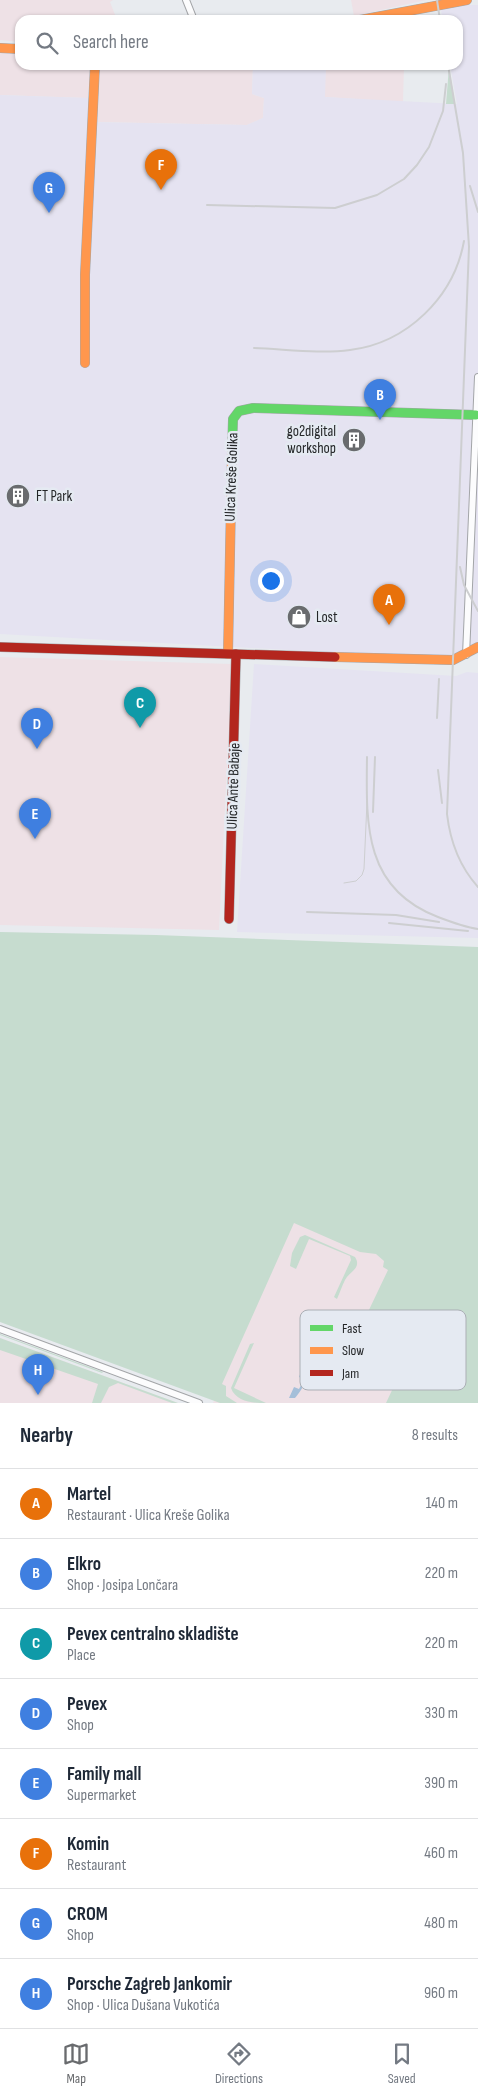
<!DOCTYPE html>
<meta charset="utf-8">
<style>
body{margin:0;font-family:"Sofia Sans Condensed",sans-serif;background:#f2f2f3;color:#1f2937}
.you{position:absolute;left:270px;top:580px;width:18px;height:18px;margin:-12px;border:4px solid #fff;border-radius:50%;background:#1a73e8;box-shadow:0 0 0 8px #1a73e833}
.badge{display:grid;place-items:center;width:32px;height:32px;border-radius:50%;background:#696b6e;color:#fff;font-size:16px;font-weight:700}
.pin{position:absolute;translate:-50% -41px;filter:drop-shadow(0 1px 2px #0008)}
.pin::after{content:'';position:absolute;top:26px;width:18px;height:15px;background:inherit;clip-path:polygon(0 0,100% 0,50% 100%)}
.list{margin:0;padding:0;list-style:none}
h2{display:flex;justify-content:space-between;align-items:center;height:65px;margin:0;padding:0 20px;font-size:21px}
h2 small{font-size:16px;font-weight:400;color:#747a83}
.list li{display:grid;grid-template-columns:32px 1fr auto;gap:15px;align-items:center;box-sizing:border-box;height:70px;padding:0 20px;border-top:1px solid #e0e1e3}
.list b{display:block;font-size:19px;white-space:nowrap}
.list p{margin:0;font-size:16px;white-space:nowrap;color:#747a83}
.list em{font-size:16px;font-style:normal;color:#747a83}
.icon{flex:none;width:28px;height:28px;fill:none;stroke:currentColor;stroke-width:2;stroke-linecap:round;stroke-linejoin:round}
.map{position:relative;flex:none;width:478px;height:1403px;overflow:hidden}
.search{position:absolute;background:#fff;box-shadow:0 1px 4px #0004;left:15px;right:15px;top:15px;height:55px;display:flex;align-items:center;gap:12px;box-sizing:border-box;padding:0 18px;border-radius:15px;color:#747a83;font-size:19px}
.sheet{height:625px;background:#fff}
nav{display:flex;justify-content:space-around;align-items:center;box-sizing:border-box;height:70px;border-top:1px solid #e0e1e3;background:#fff;font-size:14px;color:#747a83}
nav a{display:grid;justify-items:center;gap:2px}
nav .on{color:#696b6e}
.map>svg:first-child{display:block}
.commercial{fill:#eee1e6}
.industrial{fill:#e5e3f1}
.green{fill:#c6dccf}
.water{fill:#a5bfd9}
.lines{fill:none;stroke-linecap:round;stroke-linejoin:round}
.street-casing{stroke:#a3a5a8;stroke-width:8}
.fast-casing{stroke:#a3a5a8;stroke-width:10}
.slow-casing{stroke:#a3a5a8;stroke-width:10}
.jam-casing{stroke:#a3a5a8;stroke-width:10}
.street{stroke:#fcfcfd;stroke-width:6}
.fast{stroke:#63d668;stroke-width:9}
.slow{stroke:#ff974d;stroke-width:9}
.jam{stroke:#b3261e;stroke-width:9}
.tram{stroke:#cdced0;stroke-width:1}
.rail{stroke:#cdced0;stroke-width:2}
.labels{text-anchor:middle;stroke-width:5;stroke-linejoin:round;paint-order:stroke}
.poi-label{font-size:15px;fill:#242628;stroke:#e5eaf2;text-anchor:start}
.street-label{font-size:15px;fill:#242628;stroke:#e5eaf2}
.key{fill:#e5eaf2;stroke:#abafb5;stroke-width:1}
.key-label{font-size:14px;fill:#242628}
</style>
<div class="map">
<svg width="478" height="1403" viewBox="0 0 478 1403">
<rect width="100%" height="100%" fill="#e8ebef"/>
<g class="commercial">
<polygon points="0,0 113,0 110,2 117,20 20,20 20,42 0,40"/>
<polygon points="351,0 426,0 354,16"/>
<polygon points="0,52 20,53 20,65 88,65 90,71 88,98 0,95"/>
<polygon points="101,65 253,65 252,94 264,98 263,118 247,125 97,122 98,69"/>
<polygon points="326,65 404,65 403,102 324,97"/>
<polygon points="0,657 232,664 219,930 0,925"/>
<polygon points="293,1222 363,1250 392,1258 408,1375 395,1403 213,1403"/>
<polygon points="0,1338 178,1403 0,1403"/>
</g>
<g class="industrial">
<polygon points="464,5 478,5 478,643 450,659 0,634 0,95 88,98 89,122 247,125 263,118 264,98 252,94 253,65 326,65 325,97 457,104 450,65 458,65 458,20 442,20 441,9"/>
<polygon points="254,664 456,676 467,672 478,673 478,938 237,932"/>
</g>
<g class="green">
<polygon points="449,67 455,104 446,104"/>
<polygon points="0,932 156,935 478,947 478,1403 386,1403 394,1386 392,1378 387,1375 389,1371 347,1356 388,1270 383,1267 384,1261 376,1254 360,1252 294,1223 222,1384 226,1386 226,1396 237,1403 220,1403 0,1322"/>
<path d="M305 1235 355 1257C362 1268 350 1271 345 1280 342 1286 340 1292 337 1299L334 1297 351 1260 350 1256 309 1239 296 1269 290 1266 292 1253 300 1237Z"/>
<polygon points="0,1334 103,1372 102,1373 0,1335"/>
<polygon points="0,1338 178,1403 172,1403 118,1383 109,1387 101,1403 92,1403 98,1384 0,1350"/>
<path d="M254 1343 234 1388 266 1403C253 1403 236 1402 231 1388L250 1344Z"/>
</g>
<path class="water" d="M310 1352 314 1355C316 1365 302 1391 295 1398H289L294 1387 299 1389 304 1379 299 1377 301 1372 305 1373 310 1361 307 1359Z"/>
<g class="lines">
<g class="street-casing">
<g id="street">
<polyline points="186,0 194,20"/>
<polyline points="466,655 478,377"/>
<polyline points="0,1329 199,1403"/>
</g>
</g>
<g class="fast-casing">
<polyline id="fast" points="232,452 233,419 239,411 253,408 476,415"/>
</g>
<g class="slow-casing">
<g id="slow">
<polyline points="360,20 467,0"/>
<polyline points="0,48 20,49"/>
<polyline points="85,363 85,275 95,65"/>
<polyline points="228,654 232,452"/>
<polyline points="335,657 453,660 478,647"/>
</g>
</g>
<g class="jam-casing">
<g id="jam">
<polyline points="0,647 335,657"/>
<polyline points="229,919 236,654"/>
</g>
</g>
<use href="#street" class="street"/>
<use href="#fast" class="fast"/>
<use href="#slow" class="slow"/>
<use href="#jam" class="jam"/>
<polyline class="tram" points="344,883 356,881 362,875 364,869 367,802"/>
<g class="rail">
<polyline points="437,0 440,20"/>
<path d="M448 65 463 153 469 247 447 814C450 840 460 867 478 887"/>
<polyline points="470,186 478,212"/>
<polyline points="207,205 335,208 377,195 404,179 417,165 429,147 443,111 446,84"/>
<path d="M254 348C285 349 319 354 350 350 407 343 454 297 464 241"/>
<polyline points="460,567 464,585 478,611"/>
<polyline points="437,718 439,679"/>
<path d="M367 757C366 825 364 889 438 917 451 922 464 927 478 929"/>
<polyline points="438,770 442,803"/>
<polyline points="373,812 375,757"/>
<polyline points="307,912 396,915 439,922"/>
<polyline points="389,923 468,931"/>
</g>
</g>
<defs>
<g id="building-disc" transform="scale(1.25)"><circle r="9.5" fill="#696b6e" stroke="#e5eaf2"/><path d="M-4-6H4V6H1V3H-1V6H-4ZM-2.5-4.3h1.7v1.8h-1.7ZM.8-4.3h1.7v1.8H.8ZM-2.5-1h1.7V.8h-1.7ZM.8-1h1.7V.8H.8Z" fill="#fff"/></g>
<g id="shop-disc" transform="scale(1.25)"><circle r="9.5" fill="#696b6e" stroke="#e5eaf2"/><path d="M-5-2.5h2.3a2.7 3.5 0 0 1 5.4 0H5L5.5 6h-11ZM-1.5-2.5h3a1.5 2.3 0 0 0-3 0Z" fill="#fff"/></g>
</defs>
<g fill-rule="evenodd">
<use href="#building-disc" x="354" y="440"/>
<use href="#building-disc" x="18" y="496"/>
<use href="#shop-disc" x="299" y="617"/>
</g>
<g class="labels">
<g class="poi-label">
<text x="336" y="436" text-anchor="end">go2digital<tspan x="336" dy="17">workshop</tspan></text>
<text x="36" y="501">FT Park</text>
<text x="316" y="622">Lost</text>
</g>
<g class="street-label">
<text transform="translate(231 477) rotate(-88)" y="5">Ulica Kreše Golika</text>
<text transform="translate(233 786) rotate(-88)" y="5">Ulica Ante Babaje</text>
</g>
</g>
<rect x="300" y="1310" width="166" height="80" rx="8" class="key"/>
<rect x="310" y="1325" width="23" height="6" fill="#63d668"/>
<rect x="310" y="1347" width="23" height="7" fill="#ff974d"/>
<rect x="310" y="1370" width="23" height="6" fill="#b3261e"/>
<g class="key-label">
<text x="342" y="1333">Fast</text>
<text x="342" y="1355">Slow</text>
<text x="342" y="1378">Jam</text>
</g>
</svg>
<div class="you"></div>
<div class="pin badge" style="left:389px;top:625px;background:#e8710a">A</div>
<div class="pin badge" style="left:380px;top:420px;background:#3f7fe0">B</div>
<div class="pin badge" style="left:140px;top:728px;background:#0f9aa8">C</div>
<div class="pin badge" style="left:37px;top:749px;background:#3f7fe0">D</div>
<div class="pin badge" style="left:35px;top:839px;background:#3f7fe0">E</div>
<div class="pin badge" style="left:161px;top:190px;background:#e8710a">F</div>
<div class="pin badge" style="left:49px;top:213px;background:#3f7fe0">G</div>
<div class="pin badge" style="left:38px;top:1395px;background:#3f7fe0">H</div>
<div class="search"><svg class="icon" aria-label="search" viewBox="0 0 24 24"><circle cx="10" cy="10" r="6"/><path d="M15 15l6 6"/></svg>Search here</div>
</div>
<section class="sheet">
<h2>Nearby<small>8 results</small></h2>
<ul class="list">
<li><span class="badge" style="background:#e8710a">A</span><div><b>Martel</b><p>Restaurant · Ulica Kreše Golika</p></div><em>140 m</em></li>
<li><span class="badge" style="background:#3f7fe0">B</span><div><b>Elkro</b><p>Shop · Josipa Lončara</p></div><em>220 m</em></li>
<li><span class="badge" style="background:#0f9aa8">C</span><div><b>Pevex centralno skladište</b><p>Place</p></div><em>220 m</em></li>
<li><span class="badge" style="background:#3f7fe0">D</span><div><b>Pevex</b><p>Shop</p></div><em>330 m</em></li>
<li><span class="badge" style="background:#3f7fe0">E</span><div><b>Family mall</b><p>Supermarket</p></div><em>390 m</em></li>
<li><span class="badge" style="background:#e8710a">F</span><div><b>Komin</b><p>Restaurant</p></div><em>460 m</em></li>
<li><span class="badge" style="background:#3f7fe0">G</span><div><b>CROM</b><p>Shop</p></div><em>480 m</em></li>
<li><span class="badge" style="background:#3f7fe0">H</span><div><b>Porsche Zagreb Jankomir</b><p>Shop · Ulica Dušana Vukotića</p></div><em>960 m</em></li>
</ul>
</section>
<nav>
<a class="on"><svg class="icon" aria-label="map" viewBox="0 0 24 24"><path d="M3 6l6-2 6 2 6-2v14l-6 2-6-2-6 2zM9 4v14M15 6v14"/></svg>Map</a>
<a><svg class="icon" aria-label="directions" viewBox="0 0 24 24"><path d="M12 3l9 9-9 9-9-9zM9 14v-3h6M13 9l2 2-2 2"/></svg>Directions</a>
<a><svg class="icon" aria-label="saved" viewBox="0 0 24 24"><path d="M7 4h10v16l-5-4-5 4z"/></svg>Saved</a>
</nav>
